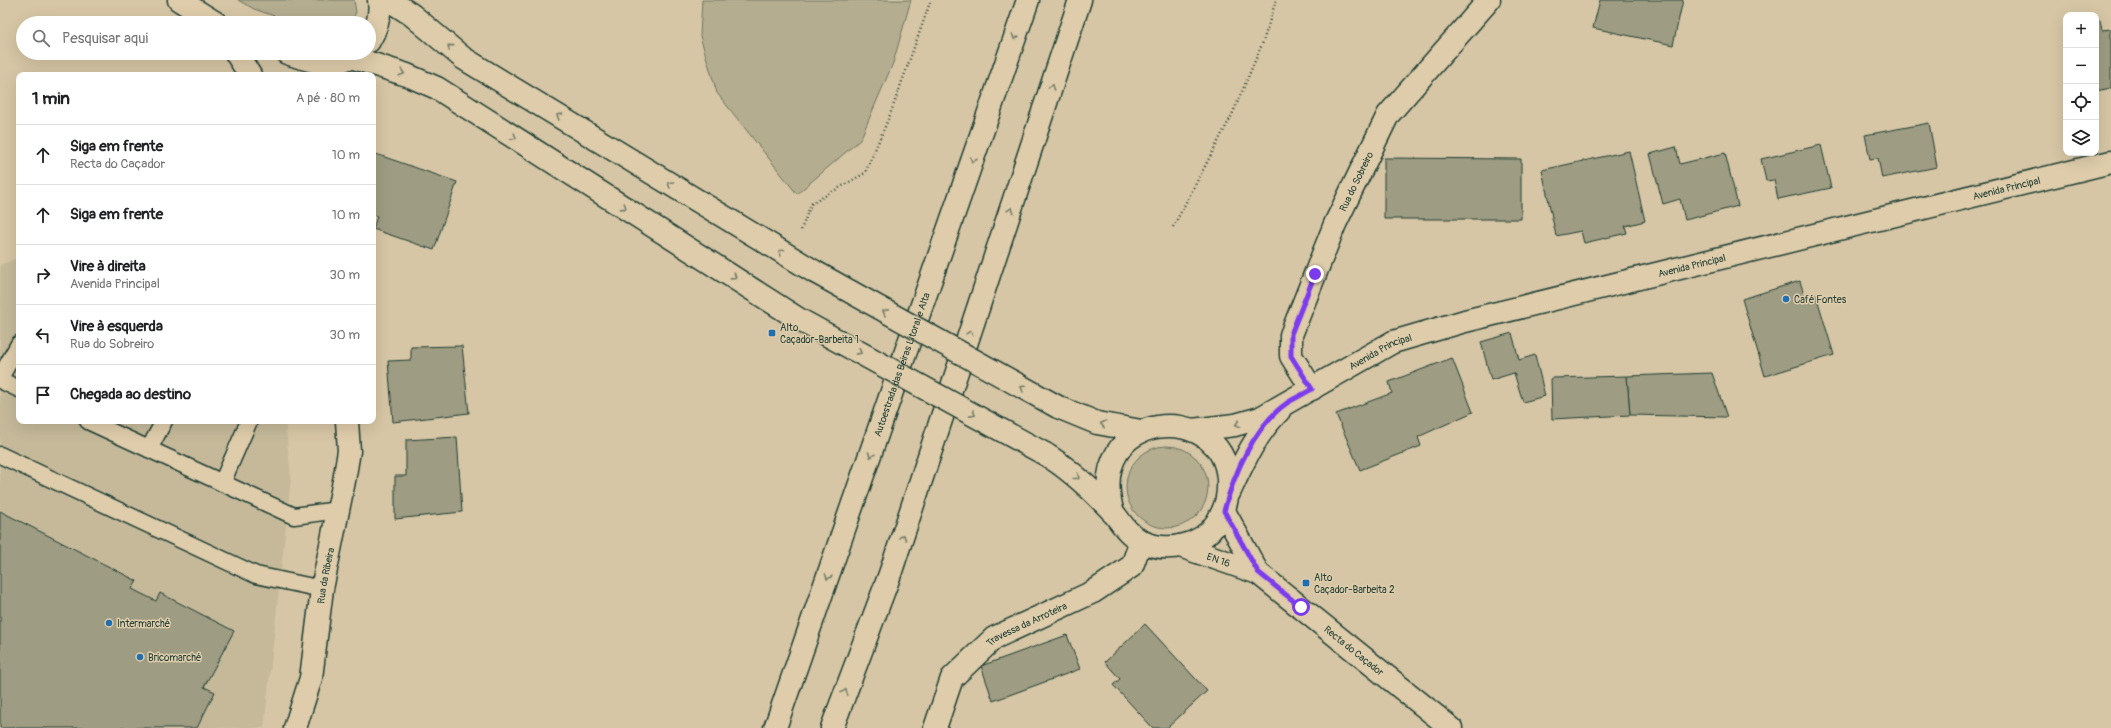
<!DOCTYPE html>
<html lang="pt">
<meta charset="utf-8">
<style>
body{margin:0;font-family:Pangolin,sans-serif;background:#f2f2f2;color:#202124}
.controls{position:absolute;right:12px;top:12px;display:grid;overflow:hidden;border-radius:8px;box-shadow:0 4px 16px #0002}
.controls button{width:36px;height:36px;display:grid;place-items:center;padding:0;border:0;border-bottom:1px solid #e0e0e0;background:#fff;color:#202124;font:20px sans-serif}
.stop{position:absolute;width:12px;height:12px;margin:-9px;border:3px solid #7c3aed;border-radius:50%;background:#fff}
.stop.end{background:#7c3aed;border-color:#fff;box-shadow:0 1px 4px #0008}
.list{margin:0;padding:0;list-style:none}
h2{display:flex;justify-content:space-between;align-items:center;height:52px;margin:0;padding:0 16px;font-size:17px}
h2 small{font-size:13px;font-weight:400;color:#757577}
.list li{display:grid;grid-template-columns:26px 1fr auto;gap:12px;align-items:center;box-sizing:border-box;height:60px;padding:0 16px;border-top:1px solid #e0e0e0}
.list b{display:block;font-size:15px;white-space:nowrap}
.list p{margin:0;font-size:13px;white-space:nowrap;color:#757577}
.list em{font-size:13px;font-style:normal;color:#757577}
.icon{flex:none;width:22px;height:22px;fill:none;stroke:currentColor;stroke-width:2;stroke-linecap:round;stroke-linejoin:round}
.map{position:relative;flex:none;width:2111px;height:728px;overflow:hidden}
.search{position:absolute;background:#fff;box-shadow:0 4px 16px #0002;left:16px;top:16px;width:360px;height:44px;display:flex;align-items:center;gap:10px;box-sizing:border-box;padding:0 14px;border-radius:22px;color:#757577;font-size:15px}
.panel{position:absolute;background:#fff;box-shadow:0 4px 16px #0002;left:16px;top:72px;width:360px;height:352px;border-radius:8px}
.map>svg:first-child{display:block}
.built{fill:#c5b99a}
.green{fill:#b5ad90;stroke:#6a7562}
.building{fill:#9e9c82;stroke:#1f3d34}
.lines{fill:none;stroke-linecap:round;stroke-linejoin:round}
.service-casing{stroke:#1f3d34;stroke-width:19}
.minor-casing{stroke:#1f3d34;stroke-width:25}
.secondary-casing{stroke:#1f3d34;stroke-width:25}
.primary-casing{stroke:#1f3d34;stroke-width:25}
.motorway-casing{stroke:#1f3d34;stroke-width:25}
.path{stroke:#1f3d34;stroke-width:2.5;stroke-dasharray:1 3;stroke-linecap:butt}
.service{stroke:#deccaa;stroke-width:16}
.minor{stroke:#deccaa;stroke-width:22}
.secondary{stroke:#deccaa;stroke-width:22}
.primary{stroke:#deccaa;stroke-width:22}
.motorway{stroke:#deccaa;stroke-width:22}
.primary-bridge-casing{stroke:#1f3d34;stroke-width:25;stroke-linecap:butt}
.primary-bridge{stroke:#deccaa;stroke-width:22}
.oneway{stroke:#757d69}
.route{stroke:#7c3aed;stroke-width:5}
.poi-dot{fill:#1f6fb2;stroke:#deccaa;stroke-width:1.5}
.labels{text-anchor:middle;stroke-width:3;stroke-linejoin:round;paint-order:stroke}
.street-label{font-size:10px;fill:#1f3d34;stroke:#deccaa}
.poi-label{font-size:10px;fill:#1f3d34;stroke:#deccaa;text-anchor:start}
</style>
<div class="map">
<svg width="2111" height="728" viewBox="0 0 2111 728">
<rect width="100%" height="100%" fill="#d6c6a5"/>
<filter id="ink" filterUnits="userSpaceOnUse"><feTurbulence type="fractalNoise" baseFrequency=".025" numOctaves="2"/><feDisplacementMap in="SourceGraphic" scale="8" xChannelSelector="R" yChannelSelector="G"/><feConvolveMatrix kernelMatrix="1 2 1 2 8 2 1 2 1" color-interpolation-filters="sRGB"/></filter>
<g filter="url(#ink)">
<polygon class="built" points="19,257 19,421 285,421 291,478 264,728 0,728 0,265"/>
<g class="green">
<polygon points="238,0 354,0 356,12 351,23 295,23 254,9"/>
<polygon points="702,0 911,0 893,63 860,140 797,194 717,93 700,36"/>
<circle cx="1167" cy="487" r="41"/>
</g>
<g class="building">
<polygon points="1600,0 1683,0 1673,45 1593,28"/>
<polygon points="2100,20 2102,30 2111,29 2111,88 2096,91 2096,21"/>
<polygon points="1929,123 1937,167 1882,178 1878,158 1870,159 1865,135"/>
<polygon points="1821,145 1831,188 1778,199 1774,180 1766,181 1761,159"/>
<polygon points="1676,147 1680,164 1725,153 1738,206 1685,220 1680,199 1663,204 1650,154"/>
<polygon points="1629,151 1645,221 1625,226 1627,233 1584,243 1581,231 1556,236 1542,170"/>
<polygon points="373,153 457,182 434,250 373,229 377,216 373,215"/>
<polygon points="1384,158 1521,159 1521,219 1384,219"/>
<polygon points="1800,281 1805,298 1816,295 1834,355 1765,376 1742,299"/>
<polygon points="1512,333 1519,360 1535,355 1545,396 1523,402 1514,373 1491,380 1481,342"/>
<polygon points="462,346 469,413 393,422 388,361 411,360 411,347"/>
<polygon points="1452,358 1473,412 1418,437 1421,446 1360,470 1336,414 1392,393 1389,382"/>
<polygon points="1712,373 1727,417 1630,415 1627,376"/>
<polygon points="1627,376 1630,415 1552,419 1551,378"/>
<polygon points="457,437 462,512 395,519 395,476 406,476 406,440"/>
<polygon points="0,511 137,581 132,589 156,601 160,593 234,631 204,687 215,692 197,728 0,728"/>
<polygon points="1145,624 1207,691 1167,728 1153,728 1113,685 1120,679 1105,662"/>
<polygon points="1067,635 1080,669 993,701 981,666"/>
</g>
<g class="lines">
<g class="service-casing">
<g id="service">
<polyline points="0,378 19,344"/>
<polyline points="0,380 19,389"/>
<polyline points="88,421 294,516 338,510"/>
<polyline points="149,449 164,421"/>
<polyline points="0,455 256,575 322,589"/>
<polyline points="222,483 249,421"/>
</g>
</g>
<g class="minor-casing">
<g id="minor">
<polyline points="236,53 250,75"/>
<path id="s1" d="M1312 389 1291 356V335L1335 224 1388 115 1489 0"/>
<path id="s2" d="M295 728 311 678 322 589 344 481 349 451 347 421"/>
<path id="s3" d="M935 728 952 678 994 638 1093 592 1132 566 1141 541"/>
</g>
</g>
<g class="secondary-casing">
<g id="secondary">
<path id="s4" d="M1192 430 1235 425 1260 418 1393 342 1465 321 2111 162"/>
<path d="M1229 493C1243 463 1255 435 1279 411"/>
</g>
</g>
<g class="primary-casing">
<g id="primary">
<polyline points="179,0 216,23"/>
<polyline points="389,0 412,15 463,58 815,272"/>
<path d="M369 41C377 28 381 16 379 0"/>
<path d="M287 53C310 61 335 70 356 53"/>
<polyline points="351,57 407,75 437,88 800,320"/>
<polyline points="1058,407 1097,423 1141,431"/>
<path d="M1045 454C1070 469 1092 490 1112 511 1121 522 1127 534 1141 541 1166 554 1202 546 1217 522 1226 508 1229 496 1228 479 1223 399 1082 409 1113 513"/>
<polyline points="1224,511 1258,573"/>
<path id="s5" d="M1180 546 1258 573 1451 728"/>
</g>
</g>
<g class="motorway-casing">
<g id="motorway">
<path id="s6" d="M775 728 1028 0"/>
<polyline points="832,728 890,574 1080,0"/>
</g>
</g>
<g class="path">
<polyline points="1173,227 1232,115 1263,42 1276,0"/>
<polyline points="801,230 811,204 865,173 890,115 931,0"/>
</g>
<use href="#service" class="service"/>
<use href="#minor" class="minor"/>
<use href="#secondary" class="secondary"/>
<use href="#primary" class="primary"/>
<use href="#motorway" class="motorway"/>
<g class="primary-bridge-casing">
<g id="primary-bridge">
<polyline points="815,272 1058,407"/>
<polyline points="800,320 1045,454"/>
</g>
</g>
<use href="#primary-bridge" class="primary-bridge"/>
</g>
<defs><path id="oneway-chevron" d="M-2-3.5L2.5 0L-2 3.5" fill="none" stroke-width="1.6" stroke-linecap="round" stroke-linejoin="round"/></defs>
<g class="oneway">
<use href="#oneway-chevron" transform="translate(1015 37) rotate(109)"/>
<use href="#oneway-chevron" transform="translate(450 47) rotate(-140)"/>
<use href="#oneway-chevron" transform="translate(402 73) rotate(18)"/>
<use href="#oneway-chevron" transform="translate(1052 87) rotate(-72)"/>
<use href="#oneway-chevron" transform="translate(559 116) rotate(-149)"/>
<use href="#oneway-chevron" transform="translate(514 137) rotate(33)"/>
<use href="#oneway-chevron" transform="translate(973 160) rotate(109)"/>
<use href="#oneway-chevron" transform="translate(670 184) rotate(-149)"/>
<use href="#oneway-chevron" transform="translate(624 207) rotate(33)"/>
<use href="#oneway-chevron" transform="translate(1011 210) rotate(-72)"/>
<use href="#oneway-chevron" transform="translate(781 252) rotate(-149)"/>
<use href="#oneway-chevron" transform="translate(734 277) rotate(33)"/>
<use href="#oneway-chevron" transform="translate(885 312) rotate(-151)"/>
<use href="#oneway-chevron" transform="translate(970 333) rotate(-72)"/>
<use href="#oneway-chevron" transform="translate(859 352) rotate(29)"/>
<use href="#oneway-chevron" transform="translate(1023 388) rotate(-151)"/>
<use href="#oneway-chevron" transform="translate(973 414) rotate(29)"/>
<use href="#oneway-chevron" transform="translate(1103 424) rotate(-168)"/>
<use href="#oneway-chevron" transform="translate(1238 424) rotate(165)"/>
<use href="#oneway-chevron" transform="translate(871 455) rotate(109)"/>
<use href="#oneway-chevron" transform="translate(1077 477) rotate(39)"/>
<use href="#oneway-chevron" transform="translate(903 537) rotate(-72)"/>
<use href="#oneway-chevron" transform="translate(828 577) rotate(109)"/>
<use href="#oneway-chevron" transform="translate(845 692) rotate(-69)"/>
</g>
</g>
<g class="lines" filter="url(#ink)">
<path class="route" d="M1301 607 1258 572 1224 511C1234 474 1254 426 1287 403 1295 398 1304 394 1312 389L1291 356V334L1315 274"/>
</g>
<g class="poi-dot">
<circle cx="1786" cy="299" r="4"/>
<rect x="768" y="329" width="8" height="8" rx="2"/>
<rect x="1302" y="579" width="8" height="8" rx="2"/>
<circle cx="109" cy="623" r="4"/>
<circle cx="140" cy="657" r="4"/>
</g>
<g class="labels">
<g class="street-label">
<text dy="4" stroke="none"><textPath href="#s1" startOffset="227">Rua do Sobreiro</textPath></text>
<text dy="4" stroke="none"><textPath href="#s4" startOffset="855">Avenida Principal</textPath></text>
<text dy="4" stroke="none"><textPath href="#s4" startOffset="531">Avenida Principal</textPath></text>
<text dy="4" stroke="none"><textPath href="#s4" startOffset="207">Avenida Principal</textPath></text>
<text dy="4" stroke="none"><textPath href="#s6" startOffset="385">Autoestrada das Beiras Litoral e Alta</textPath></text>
<text dy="4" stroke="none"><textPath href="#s5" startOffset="41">EN 16</textPath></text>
<text dy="4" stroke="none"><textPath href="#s2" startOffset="156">Rua da Ribeira</textPath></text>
<text dy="4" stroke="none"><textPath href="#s3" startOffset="146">Travessa da Arroteira</textPath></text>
<text dy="4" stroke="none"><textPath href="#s5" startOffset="206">Recta do Caçador</textPath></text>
</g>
<g class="poi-label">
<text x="1794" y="303">Café Fontes</text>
<text x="780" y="331">Alto<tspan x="780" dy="12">Caçador-Barbeita 1</tspan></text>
<text x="1314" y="581">Alto<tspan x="1314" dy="12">Caçador-Barbeita 2</tspan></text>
<text x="117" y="627">Intermarché</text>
<text x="148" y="661">Bricomarché</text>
</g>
</g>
</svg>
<div class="controls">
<button>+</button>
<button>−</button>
<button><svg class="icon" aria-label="locate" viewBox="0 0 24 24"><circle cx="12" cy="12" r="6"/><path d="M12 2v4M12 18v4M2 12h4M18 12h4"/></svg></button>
<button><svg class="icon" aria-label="layers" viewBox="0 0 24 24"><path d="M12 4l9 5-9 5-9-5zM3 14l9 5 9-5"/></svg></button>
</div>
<div class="stop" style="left:1301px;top:607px"></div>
<div class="stop end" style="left:1315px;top:274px"></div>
<div class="search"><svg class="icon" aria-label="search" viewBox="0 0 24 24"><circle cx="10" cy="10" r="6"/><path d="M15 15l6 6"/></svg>Pesquisar aqui</div>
<section class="panel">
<h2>1 min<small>A pé · 80 m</small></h2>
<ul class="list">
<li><svg class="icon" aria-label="ahead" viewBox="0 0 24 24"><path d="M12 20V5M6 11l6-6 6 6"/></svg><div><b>Siga em frente</b><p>Recta do Caçador</p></div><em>10 m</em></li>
<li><svg class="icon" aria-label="ahead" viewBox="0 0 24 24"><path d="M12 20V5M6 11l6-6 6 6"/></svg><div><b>Siga em frente</b></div><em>10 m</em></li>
<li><svg class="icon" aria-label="right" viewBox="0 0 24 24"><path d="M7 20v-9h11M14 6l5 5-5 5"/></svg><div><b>Vire à direita</b><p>Avenida Principal</p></div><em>30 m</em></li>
<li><svg class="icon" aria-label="left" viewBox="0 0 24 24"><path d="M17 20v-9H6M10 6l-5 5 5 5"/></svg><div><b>Vire à esquerda</b><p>Rua do Sobreiro</p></div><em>30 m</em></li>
<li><svg class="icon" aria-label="arrive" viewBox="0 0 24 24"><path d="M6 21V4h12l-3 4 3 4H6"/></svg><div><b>Chegada ao destino</b></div></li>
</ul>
</section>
</div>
